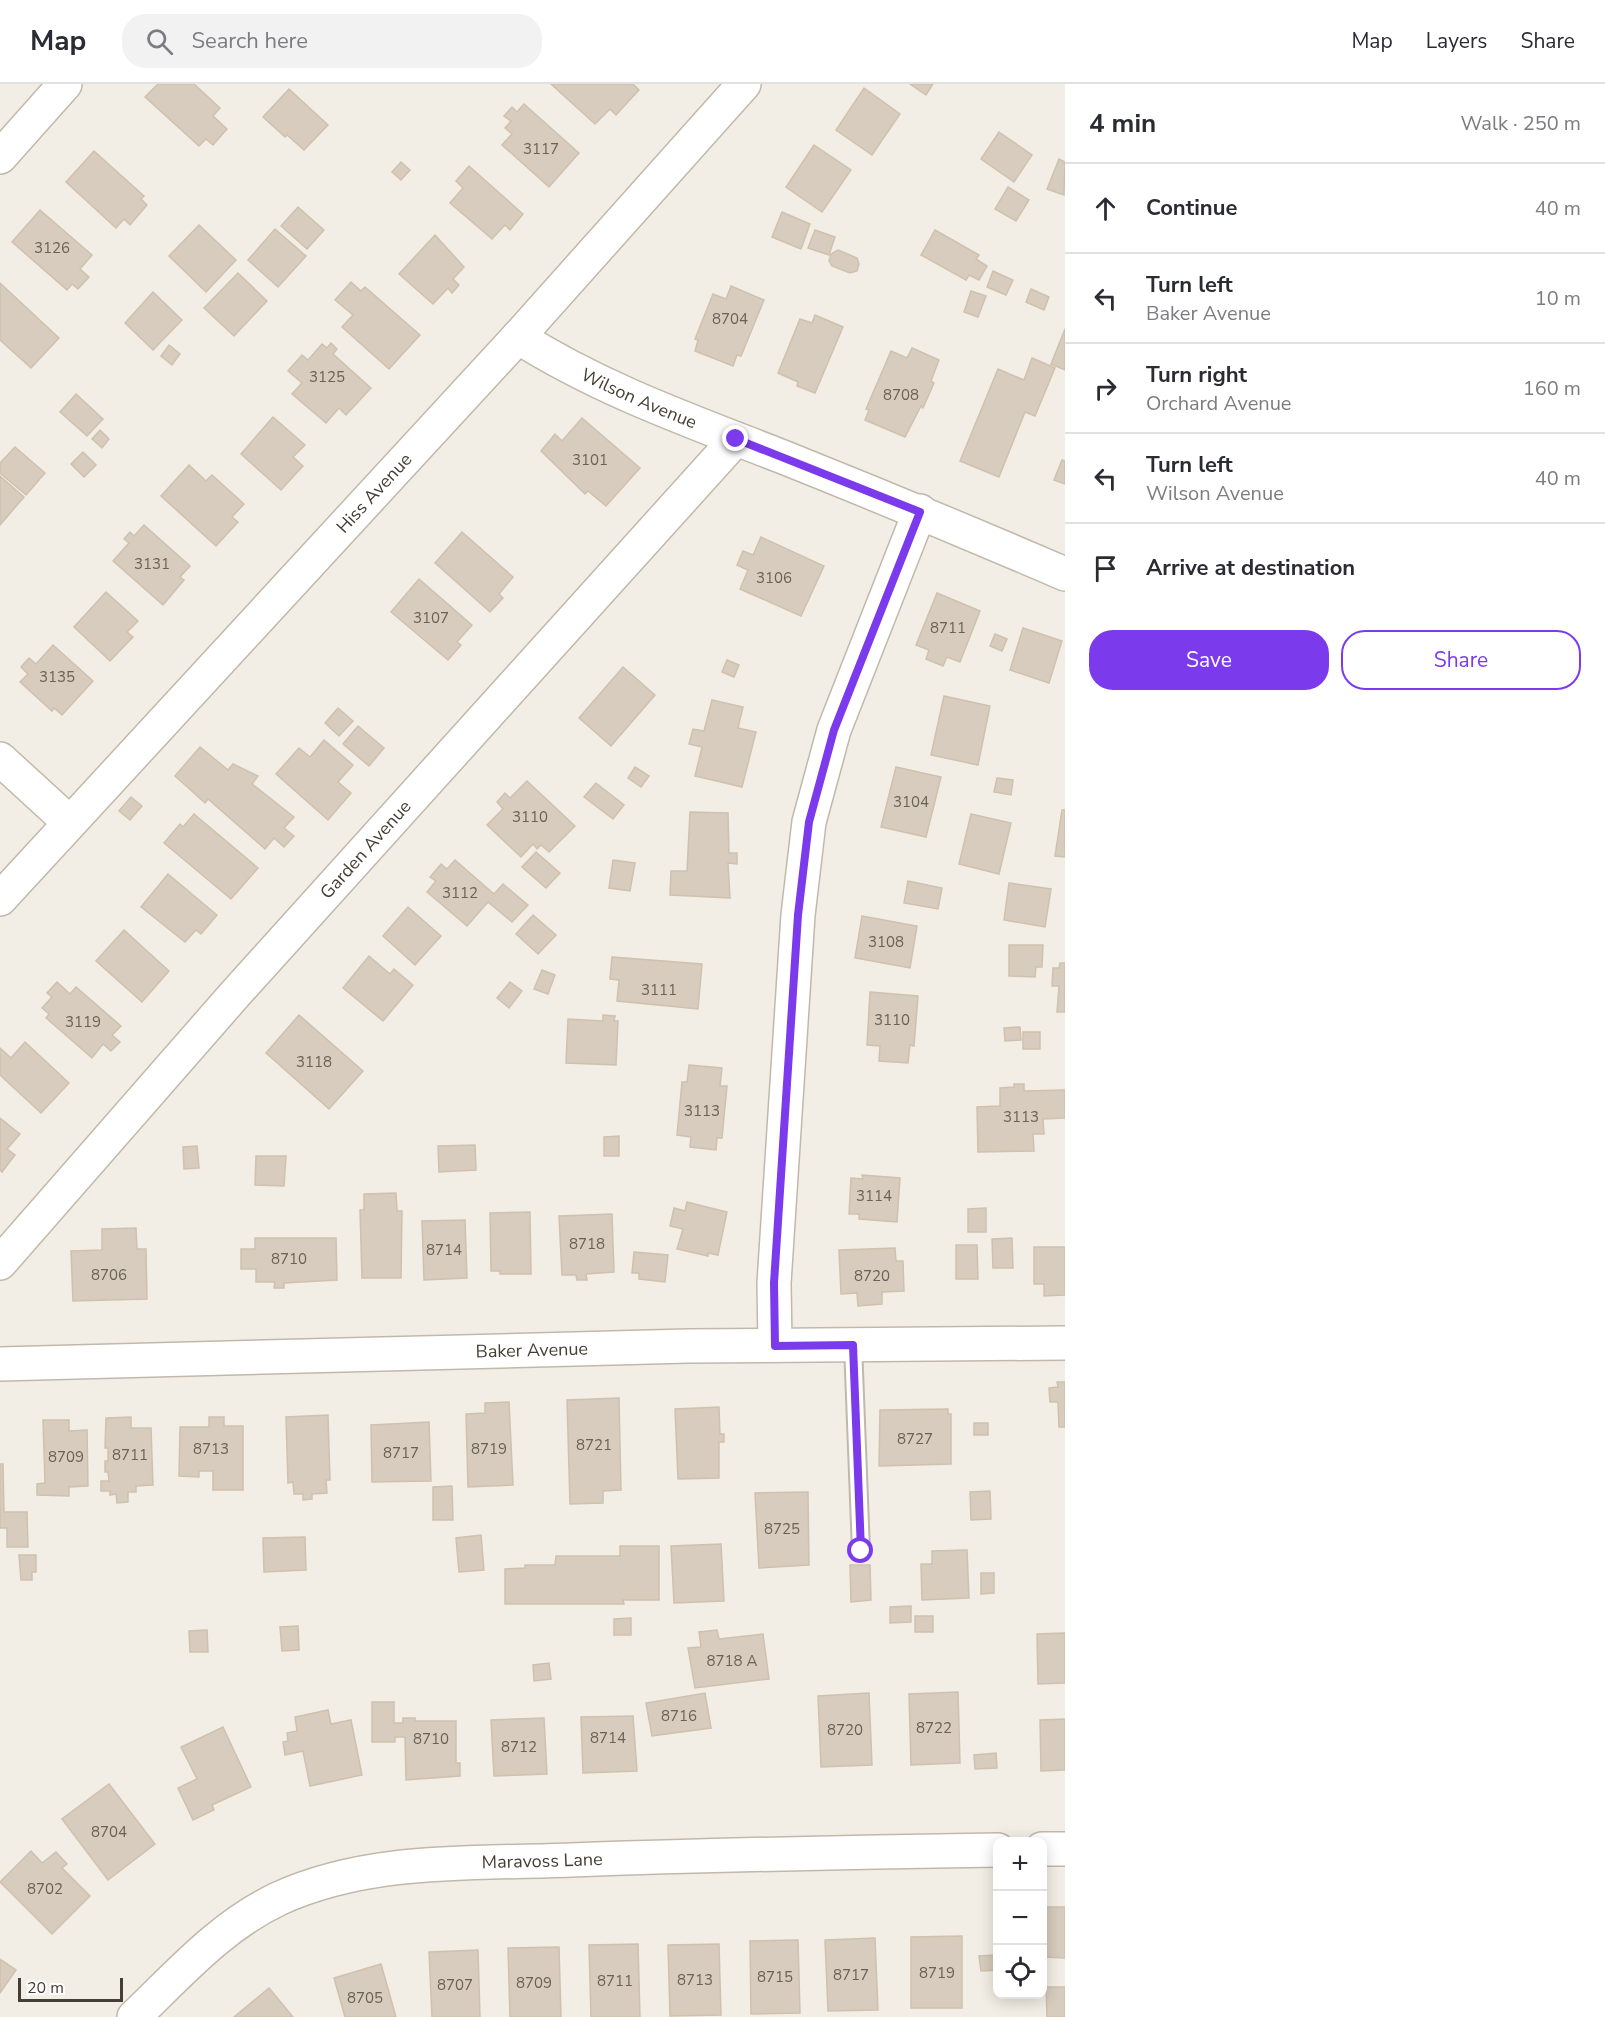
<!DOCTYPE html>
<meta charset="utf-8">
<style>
body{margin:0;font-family:"Nunito Sans",sans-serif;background:#f2f2f3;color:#2b2b33}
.controls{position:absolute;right:18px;bottom:18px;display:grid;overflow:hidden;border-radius:12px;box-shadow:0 3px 15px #0003}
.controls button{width:54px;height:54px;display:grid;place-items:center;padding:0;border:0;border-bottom:2px solid #e1e1e2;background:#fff;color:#2b2b33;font:30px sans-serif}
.scale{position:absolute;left:18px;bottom:15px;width:105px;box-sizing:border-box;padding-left:6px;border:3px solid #453e34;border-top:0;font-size:16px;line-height:21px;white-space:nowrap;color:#453e34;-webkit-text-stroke:4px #fff;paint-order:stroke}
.stop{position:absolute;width:18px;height:18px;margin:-14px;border:4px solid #7c3aed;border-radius:50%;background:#fff}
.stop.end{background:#7c3aed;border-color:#fff;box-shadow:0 2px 6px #0008}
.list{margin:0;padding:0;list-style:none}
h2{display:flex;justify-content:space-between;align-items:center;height:78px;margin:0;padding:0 24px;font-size:26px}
h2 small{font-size:20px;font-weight:400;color:#7c7c81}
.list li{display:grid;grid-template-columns:39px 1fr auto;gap:18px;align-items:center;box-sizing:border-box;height:90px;padding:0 24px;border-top:2px solid #e1e1e2}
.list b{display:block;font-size:22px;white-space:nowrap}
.list p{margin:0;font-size:20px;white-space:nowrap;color:#7c7c81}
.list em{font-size:20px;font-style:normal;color:#7c7c81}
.actions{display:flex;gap:12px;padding:18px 24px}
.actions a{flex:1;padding:14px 0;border:2px solid #7c3aed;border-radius:24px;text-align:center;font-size:21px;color:#7c3aed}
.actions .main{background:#7c3aed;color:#fff}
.icon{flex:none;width:33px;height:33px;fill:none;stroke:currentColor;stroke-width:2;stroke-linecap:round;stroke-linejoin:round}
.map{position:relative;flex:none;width:1065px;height:1933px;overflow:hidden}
header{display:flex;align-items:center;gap:36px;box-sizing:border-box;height:84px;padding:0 30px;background:#fff;border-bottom:2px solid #e1e1e2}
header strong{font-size:28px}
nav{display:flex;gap:33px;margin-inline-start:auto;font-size:21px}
.search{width:420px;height:54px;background:#f2f2f3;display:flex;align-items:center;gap:15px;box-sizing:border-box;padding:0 21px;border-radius:24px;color:#7c7c81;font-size:22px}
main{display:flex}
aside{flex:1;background:#fff}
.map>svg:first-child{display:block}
.building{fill:#d7ccbd;stroke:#cfc1ad;stroke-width:1.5}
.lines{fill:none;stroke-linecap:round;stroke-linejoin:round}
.lane-casing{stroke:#c1b8aa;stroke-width:20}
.street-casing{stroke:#c1b8aa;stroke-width:36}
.lane{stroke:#fff;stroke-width:16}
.street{stroke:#fff;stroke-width:33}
.route{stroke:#7c3aed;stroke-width:8}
.labels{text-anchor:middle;stroke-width:5;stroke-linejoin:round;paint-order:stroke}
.number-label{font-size:15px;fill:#6a6256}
.street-label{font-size:18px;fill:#453e34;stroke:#fff}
</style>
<header>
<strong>Map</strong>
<div class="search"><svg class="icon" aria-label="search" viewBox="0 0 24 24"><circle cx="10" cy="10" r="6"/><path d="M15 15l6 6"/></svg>Search here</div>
<nav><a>Map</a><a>Layers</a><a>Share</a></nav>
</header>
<main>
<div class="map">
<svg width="1065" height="1933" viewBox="0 0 1065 1933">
<rect width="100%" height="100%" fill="#f3eee5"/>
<g class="building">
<polygon points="158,0 194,0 220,24 213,32 227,45 213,61 206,55 199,62 145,13"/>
<polygon points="551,0 633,0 639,6 616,31 610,25 595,40"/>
<polygon points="910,0 933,0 926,11"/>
<polygon points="864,4 900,30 872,71 836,46"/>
<polygon points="289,5 328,41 304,66 287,51 285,53 263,33"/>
<polygon points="524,20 579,69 549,103 502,61 512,50 505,44 511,37 504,32 512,23 517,28"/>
<polygon points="999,48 1032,71 1014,98 981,75"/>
<polygon points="814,61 851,86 822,128 786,103"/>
<polygon points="94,67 144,112 141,115 147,121 130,141 124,135 116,144 66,98"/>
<polygon points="1059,75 1065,78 1064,111 1047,105"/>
<polygon points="401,78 410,86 401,96 392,88"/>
<polygon points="469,82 523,130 510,146 505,141 492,155 450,119 463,104 456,97"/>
<polygon points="1008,103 1029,116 1016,137 995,125"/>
<polygon points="298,123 324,146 307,165 281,142"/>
<polygon points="40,126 92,171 80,185 89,193 78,205 72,200 67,206 12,158"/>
<polygon points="782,128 810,140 801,165 772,153"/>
<polygon points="199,141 236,176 206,208 169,172"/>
<polygon points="275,145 306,172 278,203 248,176"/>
<polygon points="815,146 835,153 829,171 808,164"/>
<polygon points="935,146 979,171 976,175 987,182 979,196 969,191 966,196 921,171"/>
<polygon points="435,151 464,183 453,195 459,201 452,209 448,204 433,220 399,190"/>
<polygon points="838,166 857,174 859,180 857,187 850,189 832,182 829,177 831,170"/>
<polygon points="993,187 1013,196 1006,211 987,203"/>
<polygon points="238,189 267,217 234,252 204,224"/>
<polygon points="351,198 361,207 365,203 420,251 389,285 342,243 353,231 335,216"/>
<polygon points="0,199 59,254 31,284 0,256"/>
<polygon points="731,202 764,216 741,272 737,271 733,282 695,267 698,256 695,255 713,210 726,215"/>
<polygon points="1031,205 1049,213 1044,226 1026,218"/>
<polygon points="971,207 986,212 978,233 964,228"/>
<polygon points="153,208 182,236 153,266 125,239"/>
<polygon points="815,231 843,243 815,309 797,302 798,298 778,289 800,235 812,239"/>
<polygon points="1065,245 1065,286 1051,280"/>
<polygon points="331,259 337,265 333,270 371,304 346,331 339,324 326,339 292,310 302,299 288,287 302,271 308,276 322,260 327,264"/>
<polygon points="169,261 180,270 172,281 161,272"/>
<polygon points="912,264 939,276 931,297 934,299 923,324 921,322 905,353 865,336 869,326 866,325 891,267 907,274"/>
<polygon points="1032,274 1055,284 1035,332 1025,328 999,393 960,377 998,285 1024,296"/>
<polygon points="76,310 103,335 87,352 60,328"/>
<polygon points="273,333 305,361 293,373 303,382 281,406 241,370"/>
<polygon points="582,334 640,384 606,422 588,407 585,410 541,367 555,350 562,357"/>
<polygon points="100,346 109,355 102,364 92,355"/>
<polygon points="15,363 45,389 26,411 0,389 0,379"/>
<polygon points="83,368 96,381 84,393 71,380"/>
<polygon points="1062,376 1065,377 1065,400 1054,396"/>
<polygon points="189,381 206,397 212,391 244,420 232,433 238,438 216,462 161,412"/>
<polygon points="0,392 24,413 0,441"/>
<polygon points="144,441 190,482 180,493 184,496 163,521 113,477 129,459 124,455 130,448 134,452"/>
<polygon points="462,448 513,493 499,510 503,514 490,528 435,479"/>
<polygon points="761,453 824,482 801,532 740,505 748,486 737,481 743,467 753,471"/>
<polygon points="419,495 472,541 457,558 461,561 448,576 391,528"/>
<polygon points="106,508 138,537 127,548 133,553 110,577 74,543"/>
<polygon points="937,509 980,527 960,578 947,573 943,582 926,575 929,566 916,561"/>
<polygon points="1023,544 1062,557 1049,599 1010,586"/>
<polygon points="995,550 1007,555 1002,567 990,562"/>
<polygon points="53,561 93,597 62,631 54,624 52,627 20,598 28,590 21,583 29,574 36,580"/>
<polygon points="727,576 739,581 734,593 722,588"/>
<polygon points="623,583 655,611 611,662 579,634"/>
<polygon points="944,612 990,622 978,681 931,671"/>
<polygon points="712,616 743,623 738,644 756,648 742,703 695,692 702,663 689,660 693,645 704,647"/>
<polygon points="338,624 353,637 339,652 325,639"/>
<polygon points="358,642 384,664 369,682 343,660"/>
<polygon points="324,656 353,681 338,698 351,709 328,736 276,690 299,664 310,673"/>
<polygon points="200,663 228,686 233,680 258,692 252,700 294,733 284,744 294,752 284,763 274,754 265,765 208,715 205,719 175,692"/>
<polygon points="635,683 649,692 641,703 628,694"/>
<polygon points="896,683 941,693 926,753 881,743"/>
<polygon points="997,694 1013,696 1011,711 994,708"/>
<polygon points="527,697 575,742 549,768 541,761 537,765 533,760 521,773 487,741 503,725 497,718 505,709 510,714"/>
<polygon points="596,699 624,721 613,735 584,713"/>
<polygon points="131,713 142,722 130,736 119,727"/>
<polygon points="1062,726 1065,726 1065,773 1055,772"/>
<polygon points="690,728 728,729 729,769 737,769 737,780 728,779 730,814 670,811 671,787 687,787"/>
<polygon points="194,730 258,784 231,815 164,759 180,740 183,743"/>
<polygon points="971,730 1011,739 999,790 959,780"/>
<polygon points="536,768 560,789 546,804 522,783"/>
<polygon points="455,776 494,810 503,800 528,821 512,838 488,818 467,842 427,808 436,797 430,793 441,780 447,785"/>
<polygon points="613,776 635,779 630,807 609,804"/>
<polygon points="168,790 217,831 201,850 196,846 185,858 141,823"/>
<polygon points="908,797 942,804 938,825 904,819"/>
<polygon points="1009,799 1051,805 1045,843 1004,836"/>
<polygon points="408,823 441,852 415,881 383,852"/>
<polygon points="533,831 556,851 538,870 516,850"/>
<polygon points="862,832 917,842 910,884 855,874"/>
<polygon points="124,846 169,887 142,918 96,877"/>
<polygon points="1009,861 1043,861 1042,883 1036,883 1035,893 1009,892"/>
<polygon points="369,872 390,890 394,885 413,901 383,937 343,904"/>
<polygon points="612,873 702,880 698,925 617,917 619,896 610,895"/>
<polygon points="1060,879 1065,879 1065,928 1057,928 1059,902 1052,902 1053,884 1059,884"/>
<polygon points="542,886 555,891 548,910 534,905"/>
<polygon points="57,898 70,910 76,903 121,942 112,951 120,958 111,967 103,960 92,974 46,934 49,930 42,924 52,913 47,909"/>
<polygon points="510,898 522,907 509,924 497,914"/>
<polygon points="870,908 918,912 914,962 910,961 908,979 879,977 880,962 867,961"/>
<polygon points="299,931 363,987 329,1025 266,969"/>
<polygon points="603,931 615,932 614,937 618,937 616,981 566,979 568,935 603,937"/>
<polygon points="1020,943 1021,956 1005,957 1004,944"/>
<rect x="1023" y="948" width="17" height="17"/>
<polygon points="25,958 69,999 41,1029 0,991 0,964 11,974"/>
<polygon points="689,981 722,984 720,1002 727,1002 722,1054 717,1054 716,1066 690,1063 691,1053 677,1051 682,998 687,998"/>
<polygon points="1014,1000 1024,1000 1024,1007 1065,1006 1065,1034 1043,1035 1044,1050 1033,1050 1034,1067 978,1068 977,1023 1000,1022 1000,1004 1014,1003"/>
<polygon points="0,1034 20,1050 7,1065 15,1071 2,1088 0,1086"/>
<polygon points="619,1052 619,1072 604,1072 604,1053"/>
<polygon points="475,1061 476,1086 439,1088 438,1062"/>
<polygon points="197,1062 199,1084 184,1085 183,1063"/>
<polygon points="256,1072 286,1072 284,1102 255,1101"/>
<polygon points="862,1091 900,1094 897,1138 859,1135 859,1130 849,1130 851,1094 863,1095"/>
<polygon points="396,1109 397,1127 402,1127 401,1194 362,1194 360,1126 364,1126 364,1110"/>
<polygon points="687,1118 727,1128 718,1171 708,1169 708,1172 677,1165 683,1145 670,1142 674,1124 685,1127"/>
<polygon points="986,1124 986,1148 968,1148 968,1125"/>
<polygon points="530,1128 531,1190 500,1190 500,1187 491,1187 490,1129"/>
<polygon points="612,1130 614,1188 586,1190 587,1196 577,1196 576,1191 562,1191 559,1132"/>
<polygon points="465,1136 467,1194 424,1196 422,1137"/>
<polygon points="136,1144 137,1165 146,1165 147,1215 73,1217 71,1167 102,1166 102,1145"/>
<polygon points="255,1154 336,1154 337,1196 284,1199 284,1204 274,1204 275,1198 256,1198 256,1185 241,1185 241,1165 255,1165"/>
<polygon points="1012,1154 1013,1184 993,1184 992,1155"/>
<polygon points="956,1161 977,1161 978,1195 956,1195"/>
<polygon points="1034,1163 1065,1163 1065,1211 1044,1212 1044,1200 1034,1200"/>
<polygon points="895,1164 896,1177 903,1177 904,1207 882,1208 882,1220 858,1222 857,1209 841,1210 839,1166"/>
<polygon points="634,1168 668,1171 665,1198 639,1195 639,1189 632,1189"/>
<polygon points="1057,1298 1065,1298 1065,1343 1059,1343 1058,1318 1050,1318 1049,1304 1058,1303"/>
<polygon points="619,1314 621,1406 603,1407 603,1419 570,1420 567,1316"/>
<polygon points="509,1318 513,1401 468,1403 466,1330 485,1329 485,1319"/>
<polygon points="719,1323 720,1350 724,1350 724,1358 719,1358 719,1394 678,1395 675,1325"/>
<polygon points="948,1325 948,1330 951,1330 951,1380 879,1382 880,1326"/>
<polygon points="328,1331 330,1396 326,1396 327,1409 312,1410 312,1415 303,1416 303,1410 294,1410 293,1398 288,1399 286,1333"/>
<polygon points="131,1333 131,1344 151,1344 153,1401 136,1402 136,1408 128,1408 128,1418 117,1419 116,1410 110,1411 110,1407 101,1407 101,1397 109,1397 108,1388 105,1388 105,1377 108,1377 108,1364 105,1364 106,1334"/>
<polygon points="209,1333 224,1333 224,1342 243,1342 243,1406 213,1406 213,1387 199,1387 199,1393 179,1392 180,1343 209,1343"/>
<polygon points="43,1336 69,1336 69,1347 87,1346 88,1402 69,1403 69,1412 37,1411 37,1400 45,1399"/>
<polygon points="429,1338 431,1397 372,1398 371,1341"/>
<rect x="974" y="1339" width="14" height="12"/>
<polygon points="0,1380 3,1380 4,1428 27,1428 28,1463 7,1463 7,1444 0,1444"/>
<polygon points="452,1402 453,1436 433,1436 433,1403"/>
<polygon points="990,1407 991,1435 971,1436 970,1408"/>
<polygon points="808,1408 809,1481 759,1484 755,1409"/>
<polygon points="481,1451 484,1486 459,1488 456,1454"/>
<polygon points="305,1453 306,1486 264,1488 263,1454"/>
<polygon points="721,1460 724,1517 674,1519 671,1462"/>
<polygon points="620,1462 659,1462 659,1516 623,1516 624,1520 505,1520 505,1485 525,1484 525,1481 555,1481 556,1472 620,1472"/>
<polygon points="967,1466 969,1514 922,1516 921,1480 932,1480 932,1467"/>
<polygon points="19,1471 36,1471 36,1488 32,1488 32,1496 21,1496"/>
<polygon points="850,1481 870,1481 871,1516 851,1518"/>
<polygon points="981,1489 994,1489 994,1509 981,1510"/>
<polygon points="911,1522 911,1538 890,1539 890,1523"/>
<rect x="915" y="1532" width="18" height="16"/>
<polygon points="631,1534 631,1551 614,1551 614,1535"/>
<polygon points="298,1542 299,1566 282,1567 280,1543"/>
<polygon points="207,1546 208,1568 190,1568 189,1547"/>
<polygon points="717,1546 719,1555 763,1550 769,1595 695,1604 688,1564 701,1563 699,1548"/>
<polygon points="1065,1549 1065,1599 1038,1600 1037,1550"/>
<polygon points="549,1579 551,1595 534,1597 533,1581"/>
<polygon points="958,1608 960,1679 911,1681 909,1610"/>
<polygon points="705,1609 711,1644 652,1652 646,1619"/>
<polygon points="869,1609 872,1681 821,1683 818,1612"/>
<polygon points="372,1618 394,1618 394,1639 403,1639 403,1634 415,1634 415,1637 456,1637 456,1679 460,1679 460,1692 406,1696 405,1653 395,1653 395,1658 372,1658"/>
<polygon points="328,1626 331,1640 351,1636 362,1691 310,1702 303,1667 285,1671 283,1658 288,1657 287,1649 297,1647 295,1633"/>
<polygon points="633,1632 637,1687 583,1689 581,1633"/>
<polygon points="544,1634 547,1690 494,1692 491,1636"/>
<polygon points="1065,1635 1065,1686 1041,1687 1040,1636"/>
<polygon points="223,1643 251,1703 212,1721 214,1726 193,1736 178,1704 197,1695 181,1663"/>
<polygon points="996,1669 997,1684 975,1685 974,1671"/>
<polygon points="109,1700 155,1760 108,1796 62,1735"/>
<polygon points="31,1767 42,1779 56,1768 67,1780 62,1784 90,1812 52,1850 0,1798"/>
<polygon points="1042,1823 1065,1823 1065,1874 1045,1873 1046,1844 1042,1844"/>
<polygon points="962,1852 962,1924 911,1924 911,1853"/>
<polygon points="875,1854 878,1926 828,1927 825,1856"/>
<polygon points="798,1856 800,1929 751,1930 750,1857"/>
<polygon points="638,1860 640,1933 591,1933 589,1861"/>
<polygon points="719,1860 721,1931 670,1932 668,1861"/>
<polygon points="559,1863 561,1933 510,1933 508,1864"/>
<polygon points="478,1866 480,1933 432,1933 429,1868"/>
<polygon points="996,1871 997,1886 981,1887 979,1872"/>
<polygon points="0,1875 16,1886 0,1909"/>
<polygon points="381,1880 396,1933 345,1933 334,1894"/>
<polygon points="1046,1903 1065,1903 1065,1933 1047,1933"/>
<polygon points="269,1904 293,1933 234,1933"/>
</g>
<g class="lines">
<g class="lane-casing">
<polyline id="lane" points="853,1261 861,1467"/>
</g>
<g class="street-casing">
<g id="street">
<polyline points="0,73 65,0"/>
<path id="s1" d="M518 253C602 306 691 337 783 373 878 411 972 450 1065 490"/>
<polyline points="0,675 69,738"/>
<path id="s2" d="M0 815 518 253 744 0"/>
<path id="s3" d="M0 1179 236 909 736 355"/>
<polyline points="775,1261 774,1199 798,831 809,738 834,646 920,427"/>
<path id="s4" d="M0 1280 688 1262 1065 1259"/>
<polyline points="1042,1765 1065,1765"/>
<path id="s5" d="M134 1933C179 1890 221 1842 278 1815 370 1773 473 1780 571 1776 713 1771 855 1768 998 1766"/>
</g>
</g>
<use href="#lane" class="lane"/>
<use href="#street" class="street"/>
</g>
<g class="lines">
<polyline class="route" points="736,355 920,428 834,646 809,738 798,831 774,1199 775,1262 853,1261 861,1467"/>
</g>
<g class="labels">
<g class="number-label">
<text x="541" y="70">3117</text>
<text x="52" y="169">3126</text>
<text x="730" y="240">8704</text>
<text x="327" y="298">3125</text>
<text x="901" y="316">8708</text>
<text x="590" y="381">3101</text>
<text x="152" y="485">3131</text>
<text x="774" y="499">3106</text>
<text x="431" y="539">3107</text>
<text x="948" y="549">8711</text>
<text x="57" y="598">3135</text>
<text x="911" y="723">3104</text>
<text x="530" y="738">3110</text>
<text x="460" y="814">3112</text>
<text x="886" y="863">3108</text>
<text x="659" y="911">3111</text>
<text x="892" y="941">3110</text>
<text x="83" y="943">3119</text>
<text x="314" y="983">3118</text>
<text x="702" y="1032">3113</text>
<text x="1021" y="1038">3113</text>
<text x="874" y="1117">3114</text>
<text x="587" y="1165">8718</text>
<text x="444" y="1171">8714</text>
<text x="289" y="1180">8710</text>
<text x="109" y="1196">8706</text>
<text x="872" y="1197">8720</text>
<text x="915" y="1360">8727</text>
<text x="594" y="1366">8721</text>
<text x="211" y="1370">8713</text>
<text x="489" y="1370">8719</text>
<text x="401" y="1374">8717</text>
<text x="130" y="1376">8711</text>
<text x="66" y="1378">8709</text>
<text x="782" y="1450">8725</text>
<text x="732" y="1582">8718 A</text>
<text x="679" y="1637">8716</text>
<text x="934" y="1649">8722</text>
<text x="845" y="1651">8720</text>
<text x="608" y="1659">8714</text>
<text x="431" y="1660">8710</text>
<text x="519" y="1668">8712</text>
<text x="109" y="1753">8704</text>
<text x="45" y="1810">8702</text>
<text x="937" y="1894">8719</text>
<text x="851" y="1896">8717</text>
<text x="775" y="1898">8715</text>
<text x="695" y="1901">8713</text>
<text x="615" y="1902">8711</text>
<text x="534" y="1904">8709</text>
<text x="455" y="1906">8707</text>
<text x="365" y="1919">8705</text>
</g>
<g class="street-label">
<text dy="6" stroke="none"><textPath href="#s1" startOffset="136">Wilson Avenue</textPath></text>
<text dy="6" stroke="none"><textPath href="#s2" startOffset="552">Hiss Avenue</textPath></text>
<text dy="6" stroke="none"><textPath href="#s3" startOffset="552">Garden Avenue</textPath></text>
<text dy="6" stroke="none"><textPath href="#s4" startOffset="532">Baker Avenue</textPath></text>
<text dy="6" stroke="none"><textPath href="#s5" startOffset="456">Maravoss Lane</textPath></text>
</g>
</g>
</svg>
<div class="controls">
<button>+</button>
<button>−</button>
<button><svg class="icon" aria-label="locate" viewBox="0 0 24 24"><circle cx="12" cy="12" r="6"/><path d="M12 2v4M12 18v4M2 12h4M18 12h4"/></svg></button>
</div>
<div class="scale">20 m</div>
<div class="stop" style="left:861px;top:1467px"></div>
<div class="stop end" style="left:736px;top:355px"></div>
</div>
<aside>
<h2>4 min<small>Walk · 250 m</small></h2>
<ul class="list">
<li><svg class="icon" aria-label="ahead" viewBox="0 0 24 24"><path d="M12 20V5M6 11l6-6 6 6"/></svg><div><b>Continue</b></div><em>40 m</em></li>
<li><svg class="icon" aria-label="left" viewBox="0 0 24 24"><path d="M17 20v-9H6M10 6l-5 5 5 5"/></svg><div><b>Turn left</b><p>Baker Avenue</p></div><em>10 m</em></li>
<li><svg class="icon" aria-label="right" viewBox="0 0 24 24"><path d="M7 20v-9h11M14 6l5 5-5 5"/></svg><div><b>Turn right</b><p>Orchard Avenue</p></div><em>160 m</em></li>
<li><svg class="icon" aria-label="left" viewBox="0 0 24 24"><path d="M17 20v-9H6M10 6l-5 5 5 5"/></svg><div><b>Turn left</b><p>Wilson Avenue</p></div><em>40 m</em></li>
<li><svg class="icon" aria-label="arrive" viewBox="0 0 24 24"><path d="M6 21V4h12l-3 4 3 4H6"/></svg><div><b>Arrive at destination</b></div></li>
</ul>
<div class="actions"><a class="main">Save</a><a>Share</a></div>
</aside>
</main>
